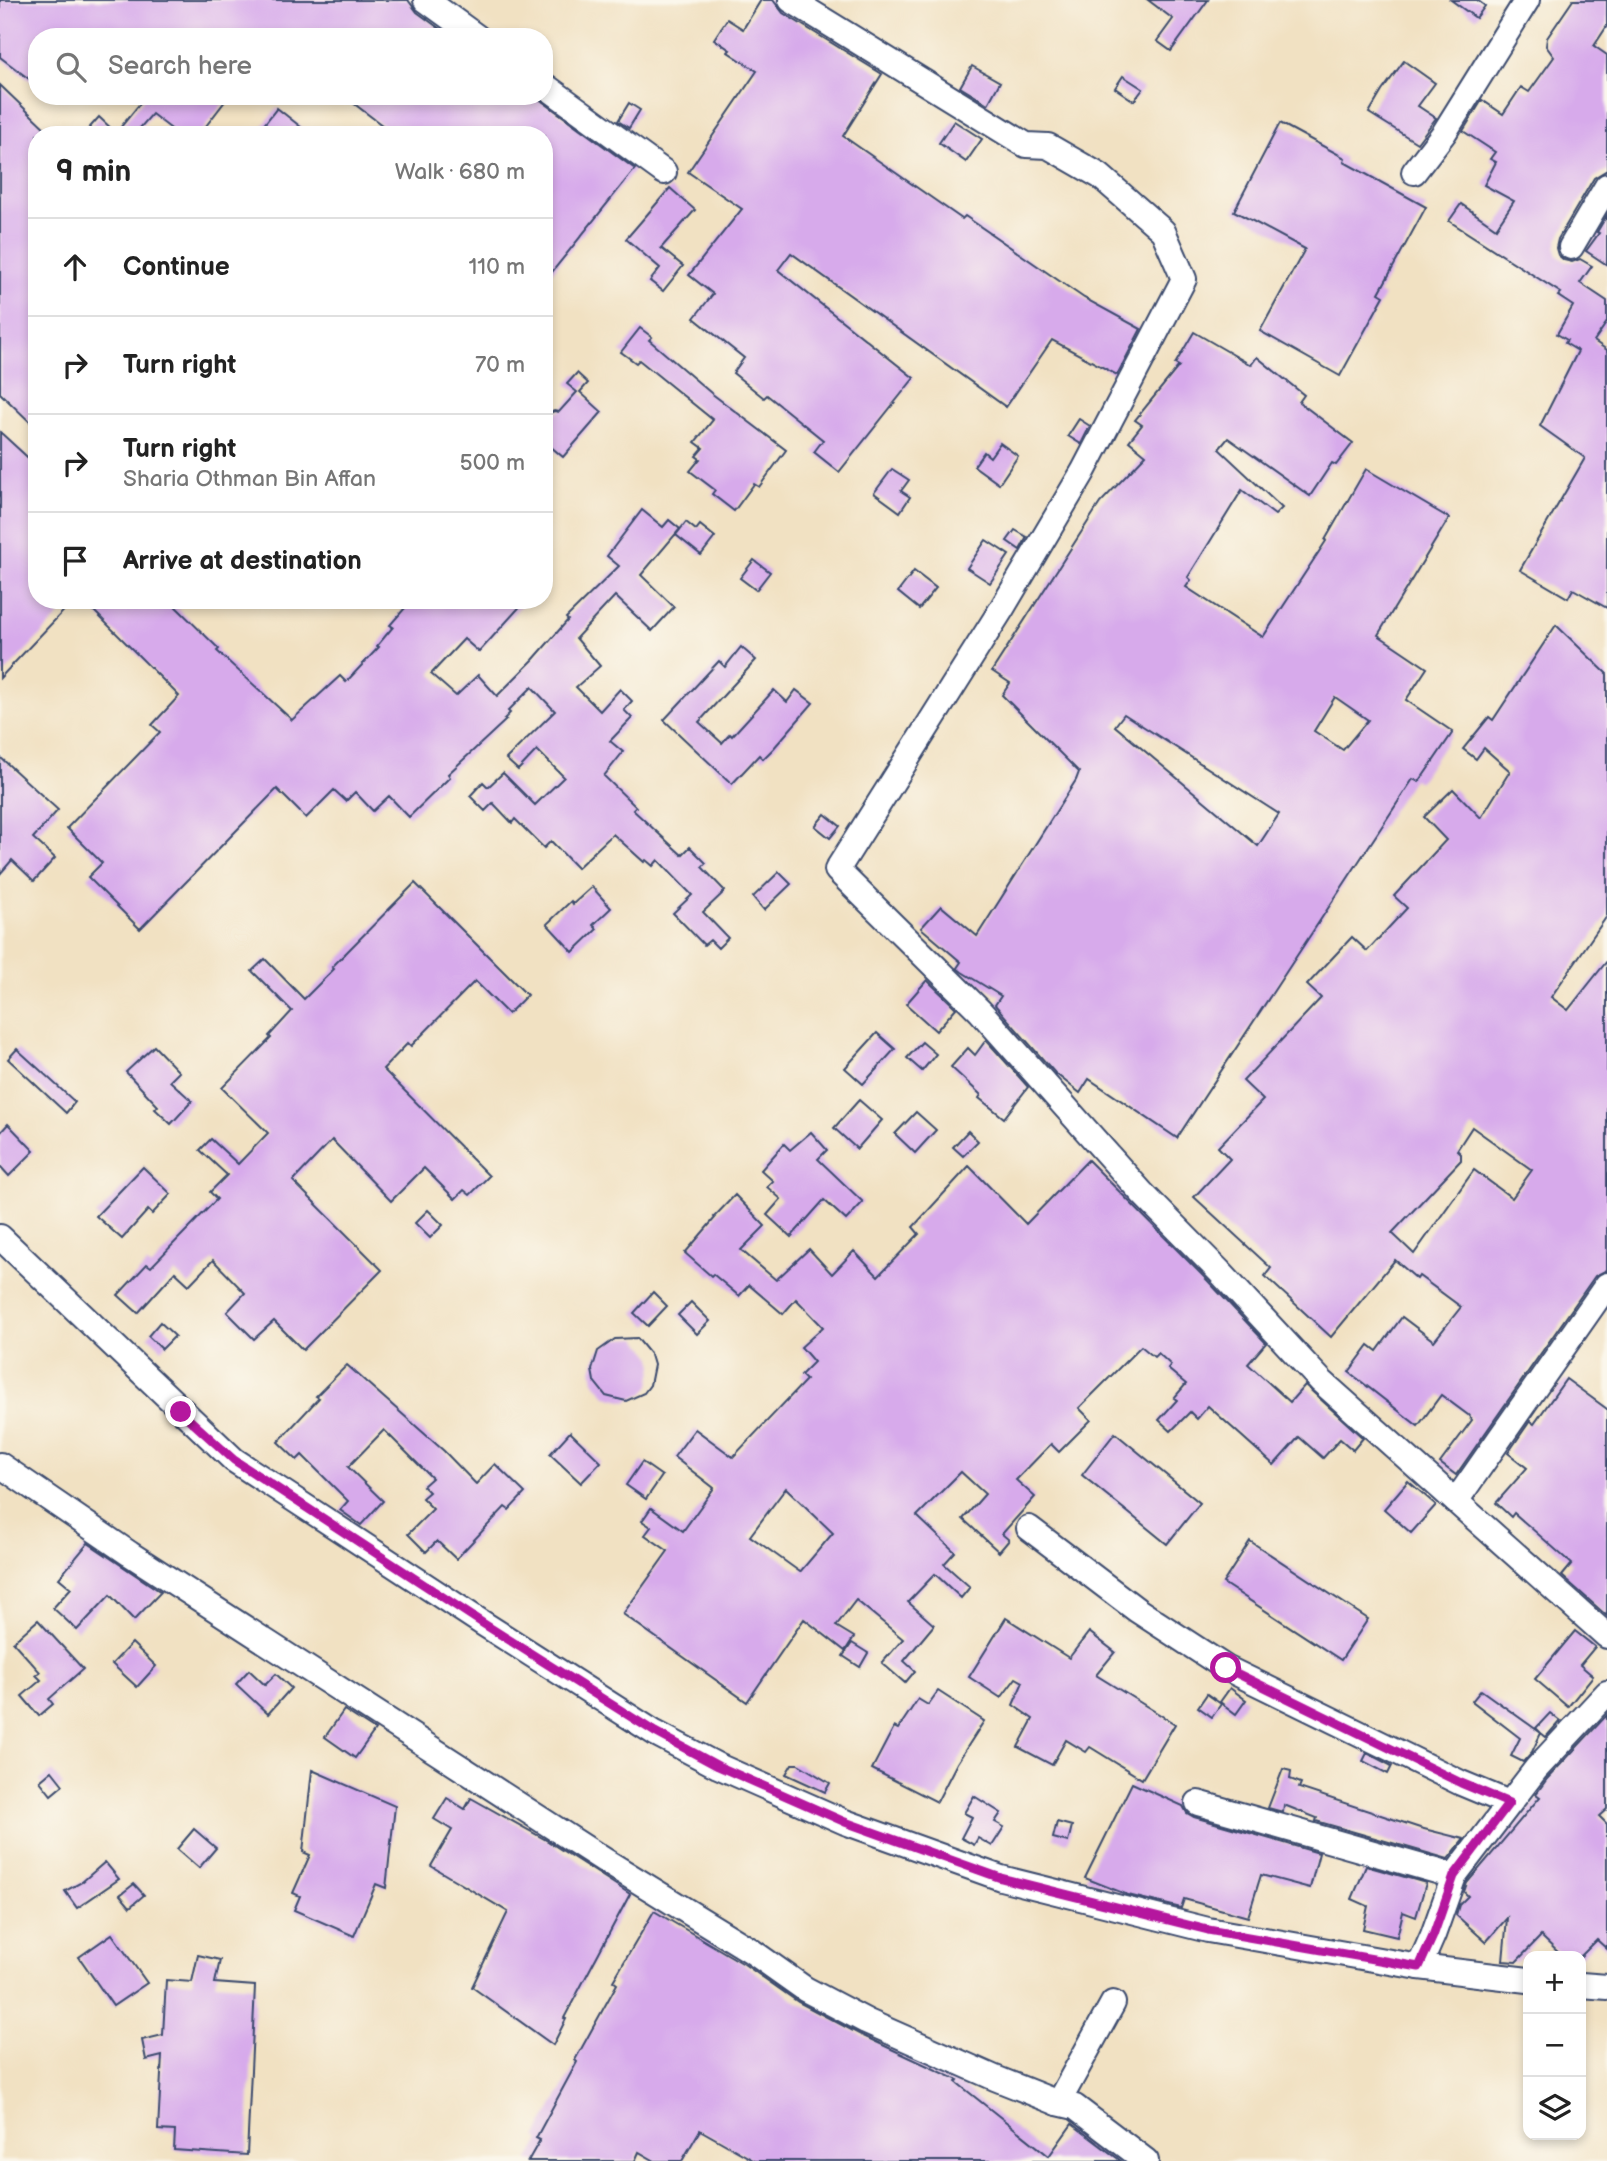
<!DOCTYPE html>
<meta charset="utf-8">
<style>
body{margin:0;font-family:"Balsamiq Sans",sans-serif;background:#f6f6f6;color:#222}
.controls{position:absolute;right:21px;bottom:21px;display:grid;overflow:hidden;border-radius:14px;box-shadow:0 4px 10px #0003}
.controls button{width:63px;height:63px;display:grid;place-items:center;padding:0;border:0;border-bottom:2px solid #e0e0e0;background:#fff;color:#222;font:35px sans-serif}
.stop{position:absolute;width:21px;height:21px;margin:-16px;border:5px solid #b5179e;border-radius:50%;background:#fff}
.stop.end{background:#b5179e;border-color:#fff;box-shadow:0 2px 7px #0008}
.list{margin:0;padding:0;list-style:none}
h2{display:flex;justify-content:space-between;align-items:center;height:91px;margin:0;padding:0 28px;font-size:30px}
h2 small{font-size:23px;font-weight:400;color:#767676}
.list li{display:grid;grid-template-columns:46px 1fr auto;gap:21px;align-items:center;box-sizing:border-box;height:98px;padding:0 28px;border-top:2px solid #e0e0e0}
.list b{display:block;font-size:26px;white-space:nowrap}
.list p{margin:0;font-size:23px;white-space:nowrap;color:#767676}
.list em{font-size:23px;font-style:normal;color:#767676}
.icon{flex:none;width:38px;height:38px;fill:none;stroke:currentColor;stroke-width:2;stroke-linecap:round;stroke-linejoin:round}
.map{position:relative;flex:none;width:1607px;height:2161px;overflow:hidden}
.search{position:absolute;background:#fff;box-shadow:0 4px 10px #0003;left:28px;top:28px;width:525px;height:77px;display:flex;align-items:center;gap:18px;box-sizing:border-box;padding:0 24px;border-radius:28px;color:#767676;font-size:26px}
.panel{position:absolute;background:#fff;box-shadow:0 4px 10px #0003;left:28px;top:126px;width:525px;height:483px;border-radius:28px}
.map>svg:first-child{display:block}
.building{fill:#d7aaeb;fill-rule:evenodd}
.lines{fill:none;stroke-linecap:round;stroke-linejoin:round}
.minor-casing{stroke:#3b4a6d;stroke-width:28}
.minor{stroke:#fff;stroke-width:24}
.route{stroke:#b5179e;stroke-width:9}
</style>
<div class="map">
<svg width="1607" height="2161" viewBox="0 0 1607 2161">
<rect width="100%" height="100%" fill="#fbf7ec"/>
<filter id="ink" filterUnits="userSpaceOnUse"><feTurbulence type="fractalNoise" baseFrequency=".0143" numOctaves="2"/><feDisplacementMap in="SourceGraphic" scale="14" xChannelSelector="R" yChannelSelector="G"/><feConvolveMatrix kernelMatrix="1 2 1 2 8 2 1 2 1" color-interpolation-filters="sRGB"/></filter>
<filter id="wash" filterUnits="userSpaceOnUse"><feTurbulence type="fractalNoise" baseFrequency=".00686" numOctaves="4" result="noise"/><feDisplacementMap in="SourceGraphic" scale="28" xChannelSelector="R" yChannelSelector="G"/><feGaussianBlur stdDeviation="1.57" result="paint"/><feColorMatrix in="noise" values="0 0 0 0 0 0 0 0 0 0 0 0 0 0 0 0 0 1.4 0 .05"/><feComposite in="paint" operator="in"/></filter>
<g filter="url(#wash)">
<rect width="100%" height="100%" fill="#f1e1c2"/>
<g id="blocks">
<g class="building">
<polygon points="0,0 408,0 417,12 451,37 37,37 37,85 0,57"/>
<polygon points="761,0 773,0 783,13 882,74 843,136 962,219 965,216 1084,298 1141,329 1117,375 1052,340 1006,407 791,253 778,270 914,378 839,472 814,452 823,440 767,395 764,398 733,373 744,358 694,318 713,294 689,275 742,209 688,172 757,71 728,52 730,50 714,39 727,19 743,29"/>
<polygon points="1148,0 1208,0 1171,51 1157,41 1173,19"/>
<polygon points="1451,0 1477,0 1485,6 1476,18"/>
<polygon points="1573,0 1607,0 1607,26 1594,46 1607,55 1607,170 1594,178 1558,239 1556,248 1558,255 1564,260 1572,262 1580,259 1592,266 1580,283 1607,301 1607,322 1594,341 1607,350 1607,608 1573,589 1568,598 1520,570 1585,458 1540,426 1578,351 1565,343 1567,340 1557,334 1573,306 1558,296 1561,293 1449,221 1461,204 1496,228 1514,201 1484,185 1496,162 1490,159 1495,152 1463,131 1482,100 1503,114 1521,87 1529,92 1554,57 1546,46 1547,38"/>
<polygon points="1404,61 1435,83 1418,106 1436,118 1417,143 1369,113 1382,91"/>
<polygon points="972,66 1000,82 988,104 960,87"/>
<polygon points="1123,76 1143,89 1134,101 1115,88"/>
<polygon points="0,85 52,135 37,135 37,429 0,393"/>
<polygon points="146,96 229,96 199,135 179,135 152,114 134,135 83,135 99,117 116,133"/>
<polygon points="344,96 535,96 635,169 544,282 544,135 395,135"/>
<polygon points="629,103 640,110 629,128 618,121"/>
<polygon points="277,108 311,135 256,135"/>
<polygon points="954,121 982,139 966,162 939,143"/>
<polygon points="1280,123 1345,158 1344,162 1426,207 1379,293 1384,296 1340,376 1260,331 1305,249 1234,211"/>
<polygon points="670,188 695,210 661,248 683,266 663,291 650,281 660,268 626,239"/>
<polygon points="1607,215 1607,265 1586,251 1599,233 1597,232"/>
<polygon points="640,328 652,337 649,340 711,393 786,450 759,487 754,484 734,511 712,494 715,490 690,471 700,459 696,456 703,448 695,442 713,420 639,360 636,363 621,352"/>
<path d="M1194 332 1251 365 1257 357 1304 395 1299 402 1353 443 1336 465 1332 463 1310 496 1228 438 1219 449 1282 508 1275 515 1242 490 1188 577 1191 580 1186 587 1263 637 1326 541 1325 540 1366 469 1449 518 1378 635 1427 668 1406 700 1453 732 1419 782 1413 779 1177 1138 1089 1079 1080 1093 1055 1073 995 1005 1001 996 962 972 957 968 961 962 921 928 941 906 977 936 1076 780 1079 772 1002 695 1010 683 992 671 1100 503 1146 455 1129 441 1142 425 1135 420 1179 366 1175 364ZM1335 697 1368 720 1343 750 1314 731ZM1124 714 1279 814 1258 846 1115 726Z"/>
<polygon points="577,373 588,383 580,392 602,412 563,457 544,441 544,430 548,426 548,414 554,411 559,412 577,392 567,384"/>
<polygon points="1079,419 1090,426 1081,444 1068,436"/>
<polygon points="0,432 37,466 37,600 74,600 0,678"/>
<polygon points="1000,443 1018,456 999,484 974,466 984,452 990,457"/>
<polygon points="892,469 909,480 901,491 910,497 900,512 874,493"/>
<polygon points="642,510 663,527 669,520 680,529 641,575 674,607 652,631 615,596 576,638 600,666 576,687 600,711 620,689 632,701 624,710 632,718 610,741 623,752 604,776 636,807 633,810 682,855 690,847 706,863 702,867 725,891 703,912 728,938 718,948 710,940 704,945 673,913 692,895 658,860 653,866 646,860 644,862 613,834 577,868 551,841 544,848 515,819 512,823 493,803 485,811 470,796 483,782 488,787 503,773 535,805 564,777 537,750 518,770 506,759 555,711 532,687 508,711 510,713 504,719 506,720 448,774 450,777 409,817 389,796 373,811 355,792 346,801 334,790 306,818 277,789 140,929 88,877 102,863 67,828 160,732 152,725 179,696 83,600 169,600 219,649 217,651 292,720 340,676 346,682 379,647 377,646 393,627 390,625 412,600 526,600 479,652 464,639 431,674 456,696 478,675 497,696 533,660 568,620 566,618 619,566 607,556"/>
<polygon points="686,522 696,530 700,525 715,537 701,555 676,535"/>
<polygon points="1015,530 1027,537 1020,550 1007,541"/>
<polygon points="986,540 1009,555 990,583 967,568"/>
<polygon points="754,560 770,572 756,590 740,578"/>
<polygon points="914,571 936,588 919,609 898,592"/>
<path d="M1556 625 1607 674V916L1551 997 1568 1010 1607 961V1270L1595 1276 1456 1475 1440 1463 1472 1420 1468 1415 1441 1395 1418 1426 1349 1372 1369 1345 1377 1351 1402 1317 1434 1341 1461 1307 1419 1276 1417 1279 1395 1260 1331 1337 1265 1276 1271 1268 1194 1197 1230 1159 1218 1147 1263 1100 1243 1081 1321 998 1307 985 1352 937 1367 951 1407 908 1394 896 1446 840 1424 817 1453 789 1481 818 1510 771 1484 748 1476 759 1463 749 1489 717 1493 720ZM1472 1127 1532 1170 1512 1198 1474 1170 1414 1254 1392 1233 1461 1160V1154L1457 1150Z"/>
<polygon points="741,647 756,660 699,722 722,743 730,734 732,736 774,690 787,702 796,690 813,703 773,749 763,759 759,755 732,784 664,720 719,661 725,667"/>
<polygon points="0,757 58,810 33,838 55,858 34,881 12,860 0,874"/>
<polygon points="825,814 840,826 830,838 815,826"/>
<polygon points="779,872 791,884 764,910 753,897"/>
<polygon points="415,883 527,995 508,1014 475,981 411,1046 408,1043 383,1069 489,1176 470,1195 464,1190 455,1199 424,1168 391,1201 332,1140 293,1181 382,1270 303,1350 274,1321 254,1339 227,1312 245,1293 213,1260 189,1285 175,1272 138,1313 118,1295 147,1264 151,1267 217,1199 210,1192 227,1175 200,1150 211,1139 238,1164 268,1133 222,1088 271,1038 269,1036 292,1011 252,971 265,959 304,999 334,969 332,967"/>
<polygon points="592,887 611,908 593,925 597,929 573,952 547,924 571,901 573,904"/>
<polygon points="927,980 956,1008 936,1031 906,1004"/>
<polygon points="877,1033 895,1049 863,1084 845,1068"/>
<polygon points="986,1040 1028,1087 1004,1118 979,1098 981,1095 951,1067 968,1048 975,1055"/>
<polygon points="922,1042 936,1054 922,1071 907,1058"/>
<polygon points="154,1046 179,1072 170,1081 192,1101 171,1124 155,1109 158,1106 126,1072"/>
<polygon points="17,1049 75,1102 66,1113 8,1059"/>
<polygon points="859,1100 882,1120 857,1149 834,1128"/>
<polygon points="916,1112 936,1130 915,1153 895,1134"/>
<polygon points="8,1124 34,1151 9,1176 0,1166 0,1133"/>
<polygon points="968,1131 978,1141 963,1156 953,1147"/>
<polygon points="811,1132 827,1150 818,1159 863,1202 846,1220 824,1200 791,1237 767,1215 781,1199 767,1187 773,1181 761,1170 784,1144 790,1150"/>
<path d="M1088 1160 1208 1281 1266 1343 1248 1364 1290 1402 1305 1385 1363 1438 1353 1450 1340 1439 1323 1458 1299 1437 1274 1465 1208 1406 1197 1419 1190 1412 1171 1431 1159 1420 1177 1400 1174 1398 1186 1384 1168 1369 1171 1365 1158 1353 1154 1357 1141 1346 1079 1408 1091 1420 1059 1452 1051 1444 1016 1480 1035 1497 1002 1534 1009 1540 999 1552 963 1519 985 1494 961 1472 917 1516 955 1552 944 1564 970 1587 961 1598 935 1574 908 1602 934 1625 904 1661 915 1671 905 1683 882 1663 903 1639 856 1600 836 1626 854 1637 845 1651 804 1619 747 1702 623 1614 668 1551 645 1535 651 1527 642 1521 651 1508 683 1531 714 1488 674 1457 695 1429 733 1457 806 1380 801 1375 814 1362 801 1347 823 1327 796 1299 783 1314 749 1285 739 1296 713 1274 711 1276 685 1253 715 1218 714 1217 735 1195 765 1226 741 1250 776 1280 809 1249 832 1274 854 1251 878 1276 919 1234 913 1227 969 1166 1026 1224ZM786 1488 833 1533 800 1572 750 1536Z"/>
<polygon points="143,1167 171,1194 152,1214 148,1210 122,1239 96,1216"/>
<polygon points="428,1210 443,1225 430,1238 415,1223"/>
<polygon points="653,1292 667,1306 648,1326 634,1313"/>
<polygon points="691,1302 710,1321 697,1334 678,1315"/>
<polygon points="160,1322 175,1336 162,1349 148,1336"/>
<polygon points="637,1338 651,1355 654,1365 650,1385 644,1393 626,1401 606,1396 594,1381 592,1370 598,1351 615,1339"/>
<polygon points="347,1365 444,1451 476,1484 495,1464 525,1493 509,1510 505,1507 456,1559 437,1541 426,1552 408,1534 433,1509 422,1498 429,1492 423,1486 432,1478 384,1430 348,1467 383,1501 361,1525 340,1510 348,1501 302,1455 297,1460 278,1442 319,1398 316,1396"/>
<polygon points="1566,1379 1607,1409 1607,1616 1562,1576 1572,1564 1514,1513 1511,1517 1496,1503 1527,1468 1508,1453 1530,1421 1534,1424"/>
<polygon points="570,1432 601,1462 581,1483 550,1454"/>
<polygon points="1115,1433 1200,1503 1167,1544 1082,1475"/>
<polygon points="642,1462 662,1476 646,1499 626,1485"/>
<polygon points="1408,1481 1436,1505 1411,1533 1384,1509"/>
<polygon points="1250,1541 1368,1619 1341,1660 1223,1583"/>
<polygon points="88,1543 161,1592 134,1620 110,1595 77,1630 53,1608 71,1588 59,1578"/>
<polygon points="1006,1618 1069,1658 1089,1632 1115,1652 1096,1675 1175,1724 1142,1779 1090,1747 1086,1752 1066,1740 1052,1765 1018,1747 1033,1719 1013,1705 1023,1682 1016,1678 1001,1698 969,1677"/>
<polygon points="38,1620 83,1669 49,1699 53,1704 39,1716 22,1696 41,1680 36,1675 40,1672 13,1642"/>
<polygon points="1575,1631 1595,1647 1580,1665 1593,1676 1568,1707 1535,1679"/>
<polygon points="132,1643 156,1666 137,1687 112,1664"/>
<polygon points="852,1643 868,1653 860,1667 843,1656"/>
<polygon points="249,1670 265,1685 276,1674 291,1688 268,1714 236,1684"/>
<polygon points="1230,1688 1246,1700 1236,1714 1220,1702"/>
<polygon points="1481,1690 1541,1733 1536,1728 1550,1713 1560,1721 1546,1737 1541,1733 1532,1752 1523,1762 1511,1756 1520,1738 1472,1701"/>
<polygon points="938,1691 984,1721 957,1763 937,1802 872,1769 894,1727 898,1729 918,1699 928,1705"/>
<polygon points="1207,1694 1221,1704 1212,1717 1198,1707"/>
<polygon points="344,1710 375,1730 355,1758 325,1737"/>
<polygon points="1607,1715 1607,1809 1599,1816 1607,1824 1607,1949 1597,1940 1581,1956 1562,1956 1541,1936 1516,1962 1503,1961 1507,1918 1486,1942 1456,1915 1459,1905 1468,1896 1464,1892 1467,1883 1540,1797 1536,1794 1547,1779"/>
<polygon points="1367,1753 1392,1766 1388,1774 1363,1761"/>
<polygon points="792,1764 798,1764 830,1783 825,1792 786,1774"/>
<polygon points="1283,1769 1291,1771 1290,1779 1301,1783 1299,1788 1420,1828 1464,1839 1448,1859 1316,1821 1317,1818 1284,1805 1283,1812 1268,1808"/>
<polygon points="312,1770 395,1806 386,1888 376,1884 354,1936 294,1910 300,1896 293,1893 310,1855 303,1852"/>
<polygon points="52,1771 63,1785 51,1795 40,1781"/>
<polygon points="1132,1783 1183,1806 1187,1813 1194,1817 1319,1853 1310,1888 1261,1875 1248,1917 1184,1899 1181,1908 1128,1895 1085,1878"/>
<polygon points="974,1796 1001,1813 995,1822 1004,1827 992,1846 978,1838 974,1845 961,1838 972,1817 964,1813"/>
<polygon points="447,1798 465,1809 471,1798 546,1840 630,1894 564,2018 566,2019 553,2045 472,1987 508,1912 431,1866 452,1830 434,1819"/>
<polygon points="1057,1822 1072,1826 1068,1842 1053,1838"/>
<polygon points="194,1829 216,1848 199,1868 177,1849"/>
<polygon points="105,1862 119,1879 77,1908 65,1891 82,1882"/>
<polygon points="1366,1866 1426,1883 1416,1917 1403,1912 1397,1937 1363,1929 1368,1906 1352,1899"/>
<polygon points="134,1884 144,1895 130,1907 120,1895"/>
<polygon points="654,1911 744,1964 798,2002 859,2034 958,2080 956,2082 1049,2156 1072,2124 1121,2161 755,2161 700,2130 682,2161 655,2161 639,2152 635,2161 528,2161 540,2140 536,2138 577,2062 575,2060 617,1984 613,1981"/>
<polygon points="112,1934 147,1983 113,2006 79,1957"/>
<polygon points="198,1955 220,1960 215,1983 255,1986 247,2155 174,2150 175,2131 158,2130 162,2056 146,2060 142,2040 163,2035 166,1980 192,1982"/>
</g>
</g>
</g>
<g filter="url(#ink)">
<use href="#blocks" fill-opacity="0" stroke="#3b4a6d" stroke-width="2"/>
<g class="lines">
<g class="minor-casing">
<g id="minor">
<polyline points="426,0 477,37"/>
<polyline points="791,0 1026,145 1048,146 1100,176 1163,231 1184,279 1083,472 1001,610 837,870 980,1011 1142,1193 1219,1271 1321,1381 1607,1636"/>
<polyline points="544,85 664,172"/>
<polyline points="1414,172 1444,133 1527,0"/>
<polyline points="1571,247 1607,186"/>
<polyline points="0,1237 234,1460 484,1624 655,1733 718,1766 845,1822 1001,1878 1208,1930 1419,1967 1528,1980"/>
<polyline points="0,1465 130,1554 604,1860 750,1950 805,1989 866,2021 995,2078 1058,2103 1075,2107 1146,2161"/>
<polyline points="1456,1501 1607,1285"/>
<polyline points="1029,1528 1137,1610 1226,1668 1461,1783 1509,1803"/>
<polyline points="1198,1803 1454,1876"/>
<polyline points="1419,1967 1433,1935 1454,1876 1536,1769 1607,1693"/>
<polyline points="1581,1985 1607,1987"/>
<polyline points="1058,2103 1113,2003"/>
</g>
</g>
<use href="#minor" class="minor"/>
</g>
</g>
<g class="lines" filter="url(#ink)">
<polyline class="route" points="181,1412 234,1460 484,1624 655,1732 718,1766 845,1822 1001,1878 1208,1930 1419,1967 1433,1936 1454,1876 1509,1803 1461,1783 1226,1668"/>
</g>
</svg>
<div class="controls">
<button>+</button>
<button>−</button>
<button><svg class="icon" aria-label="layers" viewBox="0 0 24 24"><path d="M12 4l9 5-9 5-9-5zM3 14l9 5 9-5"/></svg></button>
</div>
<div class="stop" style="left:1226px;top:1668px"></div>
<div class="stop end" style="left:181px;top:1412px"></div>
<div class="search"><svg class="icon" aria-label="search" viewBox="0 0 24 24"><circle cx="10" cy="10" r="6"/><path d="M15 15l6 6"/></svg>Search here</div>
<section class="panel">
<h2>9 min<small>Walk · 680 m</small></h2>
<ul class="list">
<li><svg class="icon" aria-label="ahead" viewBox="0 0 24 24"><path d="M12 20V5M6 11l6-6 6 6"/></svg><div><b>Continue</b></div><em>110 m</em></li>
<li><svg class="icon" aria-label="right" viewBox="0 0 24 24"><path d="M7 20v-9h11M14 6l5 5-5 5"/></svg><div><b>Turn right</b></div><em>70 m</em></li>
<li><svg class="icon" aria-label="right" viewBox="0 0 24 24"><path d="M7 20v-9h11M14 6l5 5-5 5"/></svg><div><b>Turn right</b><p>Sharia Othman Bin Affan</p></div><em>500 m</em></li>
<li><svg class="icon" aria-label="arrive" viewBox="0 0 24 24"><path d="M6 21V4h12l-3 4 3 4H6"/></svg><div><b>Arrive at destination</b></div></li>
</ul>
</section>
</div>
